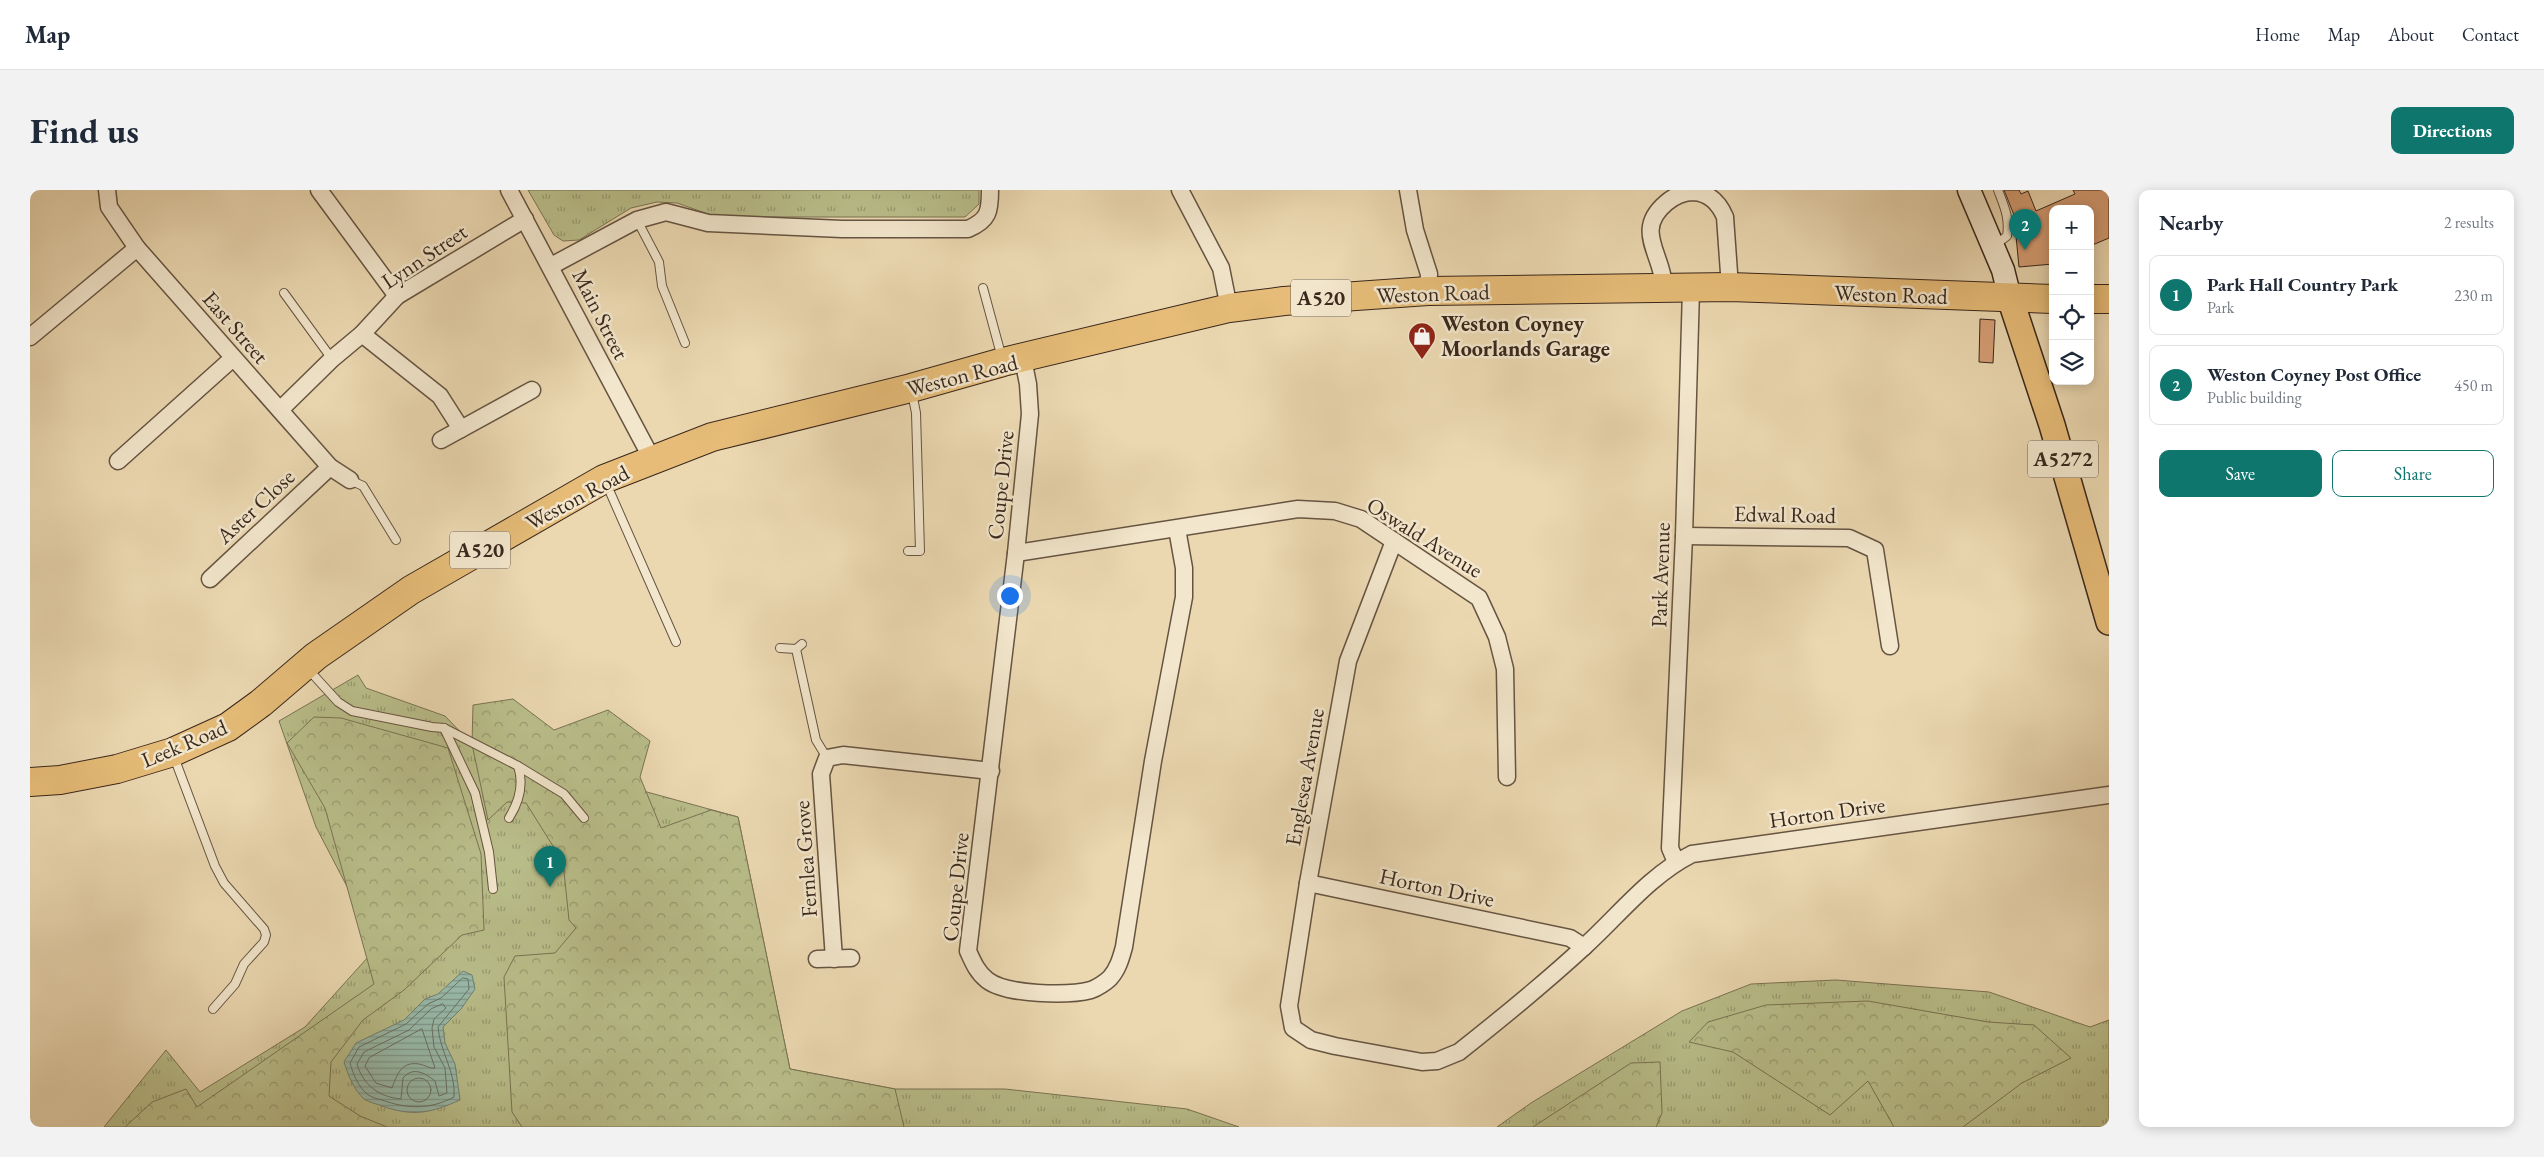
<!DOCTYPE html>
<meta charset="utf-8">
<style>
body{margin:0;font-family:"EB Garamond",serif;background:#f2f2f3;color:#1f2937}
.controls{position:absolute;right:15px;top:15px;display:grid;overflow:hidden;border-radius:10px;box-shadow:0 2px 12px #0003}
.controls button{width:45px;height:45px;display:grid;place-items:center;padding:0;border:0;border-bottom:1px solid #e0e1e3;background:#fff;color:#1f2937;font:25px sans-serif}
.you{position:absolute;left:979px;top:405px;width:18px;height:18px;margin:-12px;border:4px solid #fff;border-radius:50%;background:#1a73e8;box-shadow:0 0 0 8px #1a73e833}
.badge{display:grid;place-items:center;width:32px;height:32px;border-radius:50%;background:#0f766e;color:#fff;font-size:16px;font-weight:700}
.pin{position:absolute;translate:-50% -41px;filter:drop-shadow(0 1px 2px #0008)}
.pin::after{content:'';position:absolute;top:26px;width:18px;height:15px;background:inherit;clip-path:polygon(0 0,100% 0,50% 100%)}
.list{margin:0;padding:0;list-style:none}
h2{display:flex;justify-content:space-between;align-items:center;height:65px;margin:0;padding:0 20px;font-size:21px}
h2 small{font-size:16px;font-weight:400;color:#747a83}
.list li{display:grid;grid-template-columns:32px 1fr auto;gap:15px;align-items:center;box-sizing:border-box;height:80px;margin:0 10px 10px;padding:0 10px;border:1px solid #e0e1e3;border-radius:10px}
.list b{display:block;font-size:19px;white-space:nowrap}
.list p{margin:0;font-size:16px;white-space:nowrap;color:#747a83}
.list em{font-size:16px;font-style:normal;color:#747a83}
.actions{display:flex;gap:10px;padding:15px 20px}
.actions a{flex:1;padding:11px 0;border:1px solid #0f766e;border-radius:10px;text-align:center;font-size:18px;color:#0f766e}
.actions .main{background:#0f766e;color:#fff}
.icon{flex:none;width:28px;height:28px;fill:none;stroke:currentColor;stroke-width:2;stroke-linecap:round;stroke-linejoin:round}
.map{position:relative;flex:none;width:2079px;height:937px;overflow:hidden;border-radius:10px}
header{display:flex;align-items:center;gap:30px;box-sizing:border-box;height:70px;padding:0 25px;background:#fff;border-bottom:1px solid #e0e1e3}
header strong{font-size:24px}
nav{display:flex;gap:28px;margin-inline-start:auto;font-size:18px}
.intro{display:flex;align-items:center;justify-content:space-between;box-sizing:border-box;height:120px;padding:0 30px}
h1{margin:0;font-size:35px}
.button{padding:12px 22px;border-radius:10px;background:#0f766e;color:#fff;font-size:18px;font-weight:700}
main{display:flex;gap:30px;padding:0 30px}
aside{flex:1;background:#fff;border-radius:10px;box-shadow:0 2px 12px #0003}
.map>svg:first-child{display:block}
.grass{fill:url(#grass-tufts);stroke:#7a7354}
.forest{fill:url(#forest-crowns);stroke:#7a7354}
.water{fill:url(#water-rules);stroke:#728072}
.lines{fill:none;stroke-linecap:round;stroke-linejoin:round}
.shore{stroke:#697164;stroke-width:1}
.building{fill:#d69e75;stroke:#3a281d}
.lane-casing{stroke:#665442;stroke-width:10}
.street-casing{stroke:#665442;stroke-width:19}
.secondary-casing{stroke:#3a281d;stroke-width:25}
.primary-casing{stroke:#3a281d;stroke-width:28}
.highway-casing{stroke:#3a281d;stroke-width:30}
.lane{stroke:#f2e6cc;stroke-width:8}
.street{stroke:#f2e6cc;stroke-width:16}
.secondary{stroke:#f2e6cc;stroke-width:22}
.primary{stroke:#e6bc78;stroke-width:25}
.highway{stroke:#e6bc78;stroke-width:28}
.labels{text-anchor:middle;stroke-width:5;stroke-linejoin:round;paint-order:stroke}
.shield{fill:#f2e6cc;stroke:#716152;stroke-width:1}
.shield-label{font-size:21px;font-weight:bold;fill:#3a281d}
.street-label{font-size:22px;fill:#3a281d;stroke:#f2e6cc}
.poi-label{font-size:22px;font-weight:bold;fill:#3a281d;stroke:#f2e6cc;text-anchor:start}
</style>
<header>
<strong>Map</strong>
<nav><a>Home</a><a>Map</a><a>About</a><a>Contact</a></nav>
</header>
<div class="intro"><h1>Find us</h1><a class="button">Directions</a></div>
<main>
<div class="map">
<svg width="2079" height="937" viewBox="0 0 2079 937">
<defs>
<pattern id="grass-tufts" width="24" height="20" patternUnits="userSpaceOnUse" patternTransform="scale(1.25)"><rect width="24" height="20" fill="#b9be8a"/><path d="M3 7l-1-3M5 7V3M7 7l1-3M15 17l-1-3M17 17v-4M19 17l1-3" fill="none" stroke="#979a70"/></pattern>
<pattern id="forest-crowns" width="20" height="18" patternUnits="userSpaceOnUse" patternTransform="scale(1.25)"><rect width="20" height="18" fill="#b9be8a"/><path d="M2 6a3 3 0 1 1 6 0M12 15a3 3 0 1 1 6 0" fill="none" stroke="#979a70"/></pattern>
<pattern id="water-rules" width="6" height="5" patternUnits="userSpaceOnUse" patternTransform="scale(1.25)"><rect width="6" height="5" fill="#98baaa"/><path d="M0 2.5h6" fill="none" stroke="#7d978a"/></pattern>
</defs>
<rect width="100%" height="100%" fill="#ebd8b1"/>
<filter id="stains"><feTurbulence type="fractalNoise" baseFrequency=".004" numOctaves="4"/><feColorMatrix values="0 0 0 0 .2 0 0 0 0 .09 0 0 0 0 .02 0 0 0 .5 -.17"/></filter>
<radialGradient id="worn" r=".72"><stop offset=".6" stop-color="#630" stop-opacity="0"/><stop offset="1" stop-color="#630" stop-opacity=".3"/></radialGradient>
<g class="grass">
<polygon points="498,0 949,0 949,14 935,27 721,27 681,25 647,13 627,12 601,18 549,50 533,51 524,45"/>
<polygon points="328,485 336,498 415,526 442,554 708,627 760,879 865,899 975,899 1157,919 1209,937 74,937 136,860 170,902 275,837 348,756 286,637 249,531"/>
<polygon points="1806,790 1959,802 2060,837 2079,830 2079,937 1467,937 1501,913 1652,821 1721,794"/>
</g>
<g class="forest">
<polygon points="483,509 524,540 578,520 620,551 610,587 631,638 681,620 708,627 760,879 865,899 874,937 492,937 482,922 474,787 485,766 525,763 546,738 539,730 533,672 496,613 477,612 458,630 442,554 443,515"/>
<polygon points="284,527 311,528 418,558 451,664 454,740 432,745 374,800 333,830 301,872 299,906 330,926 357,937 95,937 122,912 156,899 167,917 344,794 295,618 257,553"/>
<polygon points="1838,811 1958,832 2004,835 2041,868 1992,893 1933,937 1864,937 1838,891 1800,925 1703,862 1659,852 1678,832 1736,815"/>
<polygon points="1630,872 1632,923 1626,937 1503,937 1601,873"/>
</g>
<path class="water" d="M433 781 442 785 445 799 431 819 413 837 415 853 425 874 430 910C401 923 383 927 352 916 347 914 338 912 334 909 324 900 318 885 314 872L326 853 374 830 395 809 408 804Z"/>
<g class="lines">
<g class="shore">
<path d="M433 788 438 789 439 799 408 837C410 862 426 882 424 907 399 920 377 919 352 910 347 909 341 907 337 904 328 896 323 884 320 873L329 857 376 834 398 814 411 808Z"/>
<path d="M413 814 416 818 404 829 402 838 404 857 415 878 417 903 409 906 405 891C395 883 383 876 373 888L371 909C349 907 333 895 327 874L334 862 379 840 401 819Z"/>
<path d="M392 839 405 878C400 879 395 875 389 874 371 871 367 885 362 898L346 893 335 876 339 868Z"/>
<circle cx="389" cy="900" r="12"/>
</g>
</g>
<g class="building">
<polygon points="1974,0 1989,0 1991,4 1998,1 2006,21 2045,4 2043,0 2079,0 2079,48 2060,56 2060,19 2023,19 2023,74 1989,77 1984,25"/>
<polygon points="1950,129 1965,130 1963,173 1949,172"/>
</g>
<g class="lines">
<g class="lane-casing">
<g id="lane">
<polyline points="607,30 629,72 632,96 655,153"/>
<path d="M1965 55 1977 46C1980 28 1974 16 1968 0"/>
<polyline points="953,98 972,168"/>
<polyline points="254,103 302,169"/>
<polyline points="320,290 333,296 366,350"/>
<polyline points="576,293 646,452"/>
<polyline points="878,361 890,361 886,223 882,203"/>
<polyline points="750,458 766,459 772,454"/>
<polyline points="766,459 786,550 797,568"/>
<path d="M278 479 308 512 322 521 402 537 414 538 488 576C494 594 489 612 479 628"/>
<polyline points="414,538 445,603 459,662 463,699"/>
<polyline points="144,567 185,676 194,693 234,739 236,745 234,752 214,774 205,794 183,819"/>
<polyline points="488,576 534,604 554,628"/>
</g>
</g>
<g class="street-casing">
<g id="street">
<polyline points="77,0 79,17 107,58 300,277 320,290"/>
<polyline points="289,0 367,106"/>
<polyline points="479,0 622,269"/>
<polyline points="1150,0 1191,78 1199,118"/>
<polyline points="1378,0 1385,40 1399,84 1398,101"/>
<path d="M521 76 607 30 636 22 678 33 812 39H938C959 30 960 21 960 0"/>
<path d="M1634 97C1633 64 1603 41 1636 13 1644 6 1653 2 1664 2 1680 3 1689 13 1695 27L1700 97"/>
<polyline points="332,144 410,206 431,239"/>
<polyline points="0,147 107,58"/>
<path d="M993 169 998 194 1000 224 986 363 938 761C943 772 947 782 957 790 976 805 1038 806 1061 800 1067 798 1076 792 1080 788 1088 779 1091 768 1094 757L1123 571 1154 407V378L1147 339"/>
<polyline points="250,220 302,169 332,144 367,106 495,29"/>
<polyline points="411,250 502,200"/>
<polyline points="88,271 203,168"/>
<polyline points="1654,346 1819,348 1845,360 1860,456"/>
<path d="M1364 351 1318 471 1278 693 1259 816 1263 838 1281 850 1305 856 1392 872 1407 871 1429 862C1472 828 1515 793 1555 756 1589 725 1620 685 1662 664L2079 605"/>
<polyline points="986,363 1268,319 1305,321 1331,329 1449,408 1467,447 1475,479 1477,587"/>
<polyline points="180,389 300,277"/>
<polyline points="1646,672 1640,658 1654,346 1661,99"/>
<polyline points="1278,693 1540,748 1554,757"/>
<polyline points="787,769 821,768"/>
<polyline points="804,769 791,584 797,568 813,565 961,581"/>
</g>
</g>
<g class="secondary-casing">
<polyline id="secondary" points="1939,0 1973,80 1980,108"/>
</g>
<g class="primary-casing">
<polyline id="primary" points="1980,108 2022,235 2079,432"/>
</g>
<g class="highway-casing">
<g id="highway">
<polyline points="2060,109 2079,109"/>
<polyline points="0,592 30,590 87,579 143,562 198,537 231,513 286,466 381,400 574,289 682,247 881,198 973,172 1199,118 1254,111 1398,101 1700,97 2023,109"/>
</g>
</g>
<use href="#lane" class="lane"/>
<use href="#street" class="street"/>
<use href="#secondary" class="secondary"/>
<use href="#primary" class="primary"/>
<use href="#highway" class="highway"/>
</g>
<defs>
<g id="shop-pin" transform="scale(1.4375)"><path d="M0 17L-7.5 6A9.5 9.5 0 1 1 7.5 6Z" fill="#8f2418" stroke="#f2e6cc"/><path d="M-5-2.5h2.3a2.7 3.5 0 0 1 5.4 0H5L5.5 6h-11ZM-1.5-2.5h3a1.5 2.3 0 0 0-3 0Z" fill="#fff"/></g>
</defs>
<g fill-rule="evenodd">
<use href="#shop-pin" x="1392" y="146"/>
</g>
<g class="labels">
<g class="shield">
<rect x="1261" y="89.5" width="60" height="37" rx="4"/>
<rect x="1998" y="250.5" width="70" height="37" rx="4"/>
<rect x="420" y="341.5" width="60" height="37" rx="4"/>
</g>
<g class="shield-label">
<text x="1291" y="115">A520</text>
<text x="2033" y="276">A5272</text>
<text x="450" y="367">A520</text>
</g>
<g class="street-label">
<text transform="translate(394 66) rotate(-34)" y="8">Lynn Street</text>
<text transform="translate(1403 103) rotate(-2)" y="8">Weston Road</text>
<text transform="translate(1861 104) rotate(2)" y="8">Weston Road</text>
<text transform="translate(571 124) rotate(63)" y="8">Main Street</text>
<text transform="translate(206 137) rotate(49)" y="8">East Street</text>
<text transform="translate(932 185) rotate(-14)" y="8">Weston Road</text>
<text transform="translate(970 295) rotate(-84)" y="8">Coupe Drive</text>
<text transform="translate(547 307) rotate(-28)" y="8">Weston Road</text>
<text transform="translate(225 316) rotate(-43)" y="8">Aster Close</text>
<text transform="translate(1755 324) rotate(1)" y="8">Edwal Road</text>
<text transform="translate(1395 347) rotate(32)" y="8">Oswald Avenue</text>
<text transform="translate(1630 385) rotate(-88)" y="8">Park Avenue</text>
<text transform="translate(154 553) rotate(-23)" y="8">Leek Road</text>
<text transform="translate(1274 587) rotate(-80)" y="8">Englesea Avenue</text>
<text transform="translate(1797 622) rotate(-8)" y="8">Horton Drive</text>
<text transform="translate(775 669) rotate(-94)" y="8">Fernlea Grove</text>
<text transform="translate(925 697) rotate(-84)" y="8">Coupe Drive</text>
<text transform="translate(1407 697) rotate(12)" y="8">Horton Drive</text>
</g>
<g class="poi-label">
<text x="1411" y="141">Weston Coyney<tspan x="1411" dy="25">Moorlands Garage</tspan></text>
</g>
</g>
<rect width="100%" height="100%" filter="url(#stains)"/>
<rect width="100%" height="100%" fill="url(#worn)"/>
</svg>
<div class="controls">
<button>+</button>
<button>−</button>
<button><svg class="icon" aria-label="locate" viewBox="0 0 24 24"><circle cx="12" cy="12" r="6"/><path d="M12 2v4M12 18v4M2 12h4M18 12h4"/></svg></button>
<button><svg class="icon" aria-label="layers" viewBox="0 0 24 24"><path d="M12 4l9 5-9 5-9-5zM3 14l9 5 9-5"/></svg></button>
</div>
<div class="you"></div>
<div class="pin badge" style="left:520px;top:697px">1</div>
<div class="pin badge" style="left:1995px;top:60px">2</div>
</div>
<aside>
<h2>Nearby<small>2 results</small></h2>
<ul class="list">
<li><span class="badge">1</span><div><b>Park Hall Country Park</b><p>Park</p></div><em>230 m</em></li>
<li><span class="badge">2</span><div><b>Weston Coyney Post Office</b><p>Public building</p></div><em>450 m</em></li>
</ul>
<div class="actions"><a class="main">Save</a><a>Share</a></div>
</aside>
</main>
